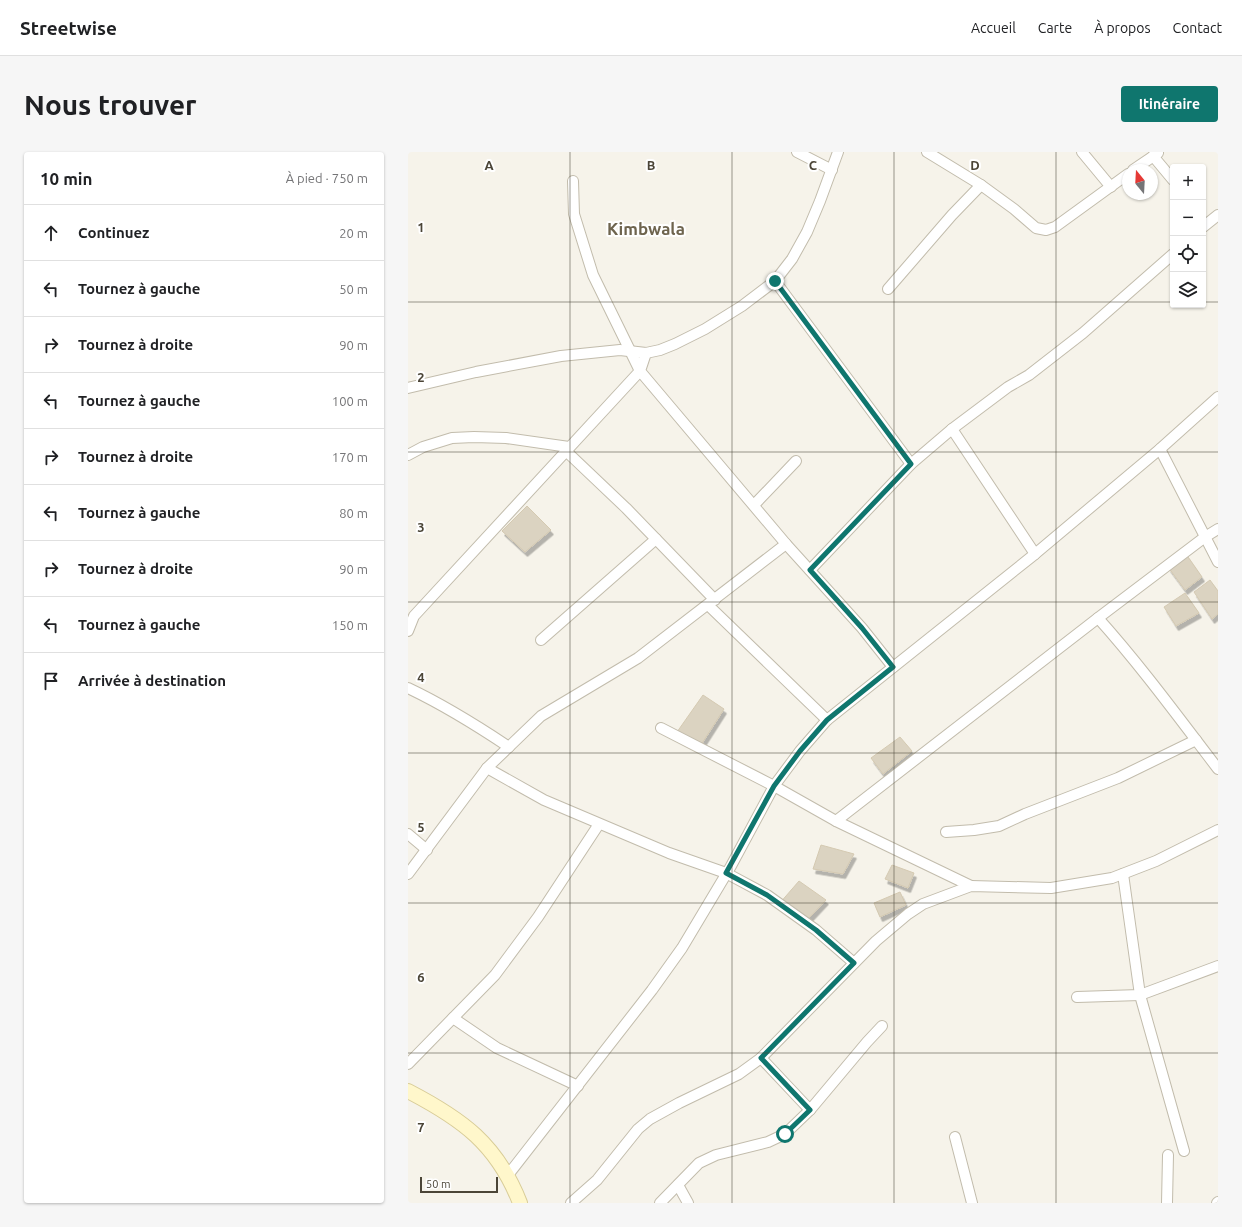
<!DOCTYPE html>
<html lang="fr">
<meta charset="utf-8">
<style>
body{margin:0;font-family:Ubuntu,sans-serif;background:#f6f6f6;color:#202124}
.controls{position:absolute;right:12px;top:12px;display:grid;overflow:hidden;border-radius:4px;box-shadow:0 1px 3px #0004}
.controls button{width:36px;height:36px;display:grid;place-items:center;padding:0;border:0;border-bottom:1px solid #e0e0e0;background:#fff;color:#202124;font:20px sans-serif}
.compass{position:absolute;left:714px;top:12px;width:36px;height:36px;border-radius:50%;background:#fff;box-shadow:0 1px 3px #0004;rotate:342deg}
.scale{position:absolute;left:12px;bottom:10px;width:78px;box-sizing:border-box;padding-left:4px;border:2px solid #4b4537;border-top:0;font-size:11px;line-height:14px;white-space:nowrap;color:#4b4537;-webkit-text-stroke:3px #fff;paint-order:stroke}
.stop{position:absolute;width:12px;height:12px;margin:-9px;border:3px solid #0f766e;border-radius:50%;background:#fff}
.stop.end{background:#0f766e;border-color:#fff;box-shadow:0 1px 4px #0008}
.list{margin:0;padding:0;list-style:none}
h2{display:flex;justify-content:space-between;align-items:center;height:52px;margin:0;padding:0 16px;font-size:17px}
h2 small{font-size:13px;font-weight:400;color:#757577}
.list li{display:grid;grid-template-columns:26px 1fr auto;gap:12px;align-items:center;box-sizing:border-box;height:56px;padding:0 16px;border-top:1px solid #e0e0e0}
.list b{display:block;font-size:15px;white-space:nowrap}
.list em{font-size:13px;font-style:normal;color:#757577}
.icon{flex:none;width:22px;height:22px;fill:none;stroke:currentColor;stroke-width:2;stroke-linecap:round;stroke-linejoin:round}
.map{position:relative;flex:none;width:810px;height:1051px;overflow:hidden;border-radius:4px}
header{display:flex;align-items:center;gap:24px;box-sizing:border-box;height:56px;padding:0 20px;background:#fff;border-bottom:1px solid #e0e0e0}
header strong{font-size:19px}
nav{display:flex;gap:22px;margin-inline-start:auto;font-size:14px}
.intro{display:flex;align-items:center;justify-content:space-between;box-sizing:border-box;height:96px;padding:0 24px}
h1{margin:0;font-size:28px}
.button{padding:10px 18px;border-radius:4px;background:#0f766e;color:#fff;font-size:14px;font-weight:700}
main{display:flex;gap:24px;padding:0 24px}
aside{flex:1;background:#fff;border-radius:4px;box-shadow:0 1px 3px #0004}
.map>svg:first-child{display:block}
.building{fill:#dbd3c1;stroke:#d4c9b1;filter:url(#shadow)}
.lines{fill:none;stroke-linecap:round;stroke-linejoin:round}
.street-casing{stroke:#c2bcac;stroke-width:12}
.secondary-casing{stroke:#d8cc97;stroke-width:16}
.street{stroke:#fff;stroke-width:10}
.secondary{stroke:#fff7cb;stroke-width:14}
.route{stroke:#0f766e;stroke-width:5}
.grid{fill:none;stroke:#4b4537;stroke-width:1;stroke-opacity:0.55}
.labels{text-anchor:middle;stroke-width:4;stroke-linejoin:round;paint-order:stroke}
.district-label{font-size:17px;font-weight:bold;fill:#6e644e;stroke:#fff}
.grid-label{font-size:13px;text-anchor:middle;font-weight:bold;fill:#4b4537;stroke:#fff;stroke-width:4;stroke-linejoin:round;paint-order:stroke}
</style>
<header>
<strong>Streetwise</strong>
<nav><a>Accueil</a><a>Carte</a><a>À propos</a><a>Contact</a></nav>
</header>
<div class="intro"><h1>Nous trouver</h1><a class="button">Itinéraire</a></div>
<main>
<aside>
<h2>10 min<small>À pied · 750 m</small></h2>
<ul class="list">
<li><svg class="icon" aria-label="ahead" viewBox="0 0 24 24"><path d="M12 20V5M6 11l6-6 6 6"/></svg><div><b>Continuez</b></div><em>20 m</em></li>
<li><svg class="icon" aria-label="left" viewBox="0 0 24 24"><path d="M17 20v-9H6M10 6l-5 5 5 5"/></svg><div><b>Tournez à gauche</b></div><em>50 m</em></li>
<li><svg class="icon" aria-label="right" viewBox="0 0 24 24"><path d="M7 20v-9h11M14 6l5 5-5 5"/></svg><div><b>Tournez à droite</b></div><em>90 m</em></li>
<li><svg class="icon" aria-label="left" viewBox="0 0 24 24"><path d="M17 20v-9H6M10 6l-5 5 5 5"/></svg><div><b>Tournez à gauche</b></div><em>100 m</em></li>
<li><svg class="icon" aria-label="right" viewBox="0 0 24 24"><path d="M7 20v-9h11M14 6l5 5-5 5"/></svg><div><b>Tournez à droite</b></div><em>170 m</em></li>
<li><svg class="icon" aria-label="left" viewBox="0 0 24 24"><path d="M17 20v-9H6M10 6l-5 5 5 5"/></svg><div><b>Tournez à gauche</b></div><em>80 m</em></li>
<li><svg class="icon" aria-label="right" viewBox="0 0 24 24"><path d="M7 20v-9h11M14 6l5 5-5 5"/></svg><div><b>Tournez à droite</b></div><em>90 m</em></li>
<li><svg class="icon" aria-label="left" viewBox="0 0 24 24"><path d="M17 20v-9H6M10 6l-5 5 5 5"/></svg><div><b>Tournez à gauche</b></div><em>150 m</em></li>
<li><svg class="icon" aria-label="arrive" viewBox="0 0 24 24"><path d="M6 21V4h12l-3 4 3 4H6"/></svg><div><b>Arrivée à destination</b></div></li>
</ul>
</aside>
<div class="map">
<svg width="810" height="1051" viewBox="0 0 810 1051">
<defs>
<filter id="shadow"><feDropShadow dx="2.5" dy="4.5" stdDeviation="0" flood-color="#0004"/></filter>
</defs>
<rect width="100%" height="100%" fill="#f6f3ea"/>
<g class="building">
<polygon points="119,354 143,378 117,400 94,379"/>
<polygon points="778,402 794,425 777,438 760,415"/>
<polygon points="802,428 810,439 810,462 804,467 786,440"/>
<polygon points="777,441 791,461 768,474 756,455"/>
<polygon points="295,543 316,557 293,593 269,580"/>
<polygon points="492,585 504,599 475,622 463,606"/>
<polygon points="413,693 446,702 435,722 405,717"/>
<polygon points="484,713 506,721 500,736 477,727"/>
<polygon points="391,729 418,748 399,768 371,752"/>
<polygon points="492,740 498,753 472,765 466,751"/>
</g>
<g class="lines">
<g class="street-casing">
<g id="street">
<polyline points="389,0 424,18"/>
<polyline points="519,0 573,33 606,57 628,76 638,78 647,75 720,22"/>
<polyline points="674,0 703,35"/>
<polyline points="745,4 765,28"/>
<polyline points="725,18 750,1"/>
<polyline points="795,75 810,63"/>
<polyline points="367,129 503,312"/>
<polyline points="480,137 544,63 573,33"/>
<polyline points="238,201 232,219 378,392 454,476 485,515"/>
<polyline points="0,236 68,220 153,204 212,198 238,201 252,198 267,192 297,177 334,154 367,129 384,107 399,80 412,49 430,0"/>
<polyline points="544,277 627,402"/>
<polyline points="752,297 810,410"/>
<polyline points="158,299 218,356 307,448"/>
<polyline points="0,303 15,295 44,286 66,285 98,286 161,295"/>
<polyline points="346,353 388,309"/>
<polyline points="402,418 503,312 544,277 600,235 621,223 675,181 765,102"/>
<polyline points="300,453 419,568"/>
<path d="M690 466C733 514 771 566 810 617"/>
<polyline points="0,479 6,464 232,219 185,123 166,62 165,29"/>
<polyline points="133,488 248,387"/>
<path d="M0 536C36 553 68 573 101 595"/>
<polyline points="253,576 366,634 428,669 563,734"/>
<polyline points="79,616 136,648 261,701 318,721 359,743 408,778 446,811"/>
<polyline points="428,669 690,466 797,385 810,377"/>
<polyline points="538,680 566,678 591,674 617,662 710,626 788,588"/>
<polyline points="0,682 19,698"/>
<polyline points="0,722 79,616 133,564 230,506 378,392"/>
<polyline points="715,722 732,843 776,999"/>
<polyline points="669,845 732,843 810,814"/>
<polyline points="45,866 89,896 170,934"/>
<polyline points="353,906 402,958"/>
<polyline points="0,912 87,823 130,765 191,672"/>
<polyline points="547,985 564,1051"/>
<polyline points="100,1023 244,838 274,796 323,714 366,634 392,599 419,568 627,402 752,297 810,245"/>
<polyline points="270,1033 280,1051"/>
<polyline points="163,1051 189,1028 230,977 242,967 271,951 331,922 353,906 468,789 500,762 515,752 563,734 643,736 704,726 748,709 810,678"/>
<polyline points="252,1051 291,1011 308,1003 360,990 377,982 402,958 459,890 474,874"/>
<polyline points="759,1051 760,1003"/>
<polyline points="809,1051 810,1050"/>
</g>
</g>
<g class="secondary-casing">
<path id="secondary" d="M0 939C54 967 89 992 112 1051"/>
</g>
<use href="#street" class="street"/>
<use href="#secondary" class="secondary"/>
</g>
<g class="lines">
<polyline class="route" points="367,129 503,312 402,418 454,476 485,515 419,568 392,599 366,634 318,721 359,743 408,778 446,811 353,906 402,958 377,982"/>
</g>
<path class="grid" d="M162 0V1051M324 0V1051M486 0V1051M648 0V1051M0 150H765M795 150H810M0 300H810M0 450H810M0 601H810M0 751H810M0 901H810"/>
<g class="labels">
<g class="district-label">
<text x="238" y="83">Kimbwala</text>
</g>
</g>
<g class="grid-label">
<text x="81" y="18">A</text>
<text x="243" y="18">B</text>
<text x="405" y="18">C</text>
<text x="567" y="18">D</text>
<text x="13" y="80">1</text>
<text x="13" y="230">2</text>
<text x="13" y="380">3</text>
<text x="13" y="530">4</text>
<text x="13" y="680">5</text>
<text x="13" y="830">6</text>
<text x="13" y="980">7</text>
</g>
</svg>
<div class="controls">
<button>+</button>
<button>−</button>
<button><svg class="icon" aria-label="locate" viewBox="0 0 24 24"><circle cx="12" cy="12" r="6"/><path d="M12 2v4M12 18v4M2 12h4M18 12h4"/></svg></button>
<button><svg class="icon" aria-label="layers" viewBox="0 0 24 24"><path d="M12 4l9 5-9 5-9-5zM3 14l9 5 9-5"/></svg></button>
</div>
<svg class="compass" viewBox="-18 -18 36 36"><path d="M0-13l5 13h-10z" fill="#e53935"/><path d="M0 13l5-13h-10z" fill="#757577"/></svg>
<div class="scale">50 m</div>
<div class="stop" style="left:377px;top:982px"></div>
<div class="stop end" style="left:367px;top:129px"></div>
</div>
</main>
